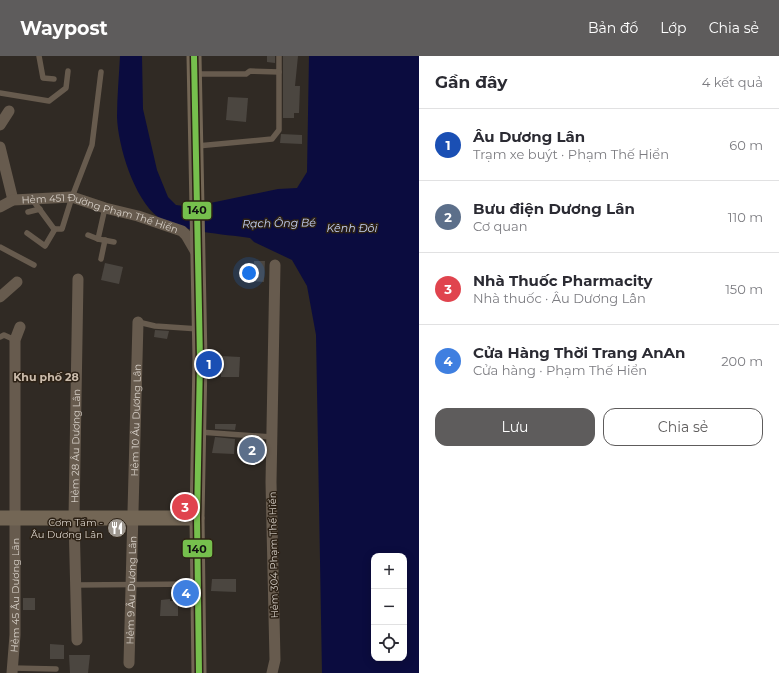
<!DOCTYPE html>
<html lang="vi">
<meta charset="utf-8">
<style>
body{margin:0;font-family:Montserrat,sans-serif;background:#f2f2f3;color:#2b2b33}
.controls{position:absolute;right:12px;bottom:12px;display:grid;overflow:hidden;border-radius:8px;box-shadow:0 2px 10px #0003}
.controls button{width:36px;height:36px;display:grid;place-items:center;padding:0;border:0;border-bottom:1px solid #e1e1e2;background:#fff;color:#2b2b33;font:20px sans-serif}
.you{position:absolute;left:249px;top:217px;width:14px;height:14px;margin:-10px;border:3px solid #fff;border-radius:50%;background:#1a73e8;box-shadow:0 0 0 6px #1a73e833}
.badge{display:grid;place-items:center;width:26px;height:26px;border-radius:50%;background:#5e5c5c;color:#fff;font-size:13px;font-weight:700}
.pin{position:absolute;translate:-50% -50%;border:2px solid #fff;box-shadow:0 1px 4px #0006}
.list{margin:0;padding:0;list-style:none}
h2{display:flex;justify-content:space-between;align-items:center;height:52px;margin:0;padding:0 16px;font-size:17px}
h2 small{font-size:13px;font-weight:400;color:#7c7c81}
.list li{display:grid;grid-template-columns:26px 1fr auto;gap:12px;align-items:center;box-sizing:border-box;height:72px;padding:0 16px;border-top:1px solid #e1e1e2}
.list b{display:block;font-size:15px;white-space:nowrap}
.list p{margin:0;font-size:13px;white-space:nowrap;color:#7c7c81}
.list em{font-size:13px;font-style:normal;color:#7c7c81}
.actions{display:flex;gap:8px;padding:12px 16px}
.actions a{flex:1;padding:9px 0;border:1px solid #5e5c5c;border-radius:12px;text-align:center;font-size:14px;color:#5e5c5c}
.actions .main{background:#5e5c5c;color:#fff}
.icon{flex:none;width:22px;height:22px;fill:none;stroke:currentColor;stroke-width:2;stroke-linecap:round;stroke-linejoin:round}
.map{position:relative;flex:none;width:419px;height:617px;overflow:hidden}
header{display:flex;align-items:center;gap:24px;box-sizing:border-box;height:56px;padding:0 20px;background:#5e5c5c;color:#fff}
header strong{font-size:19px}
nav{display:flex;gap:22px;margin-inline-start:auto;font-size:14px}
main{display:flex}
aside{flex:1;background:#fff}
.map>svg:first-child{display:block}
.water{fill:#0b0c3f;fill-rule:evenodd}
.building{fill:#4b4640}
.lines{fill:none;stroke-linecap:round;stroke-linejoin:round}
.lane{stroke:#675b4e;stroke-width:5.5}
.street{stroke:#675b4e;stroke-width:11}
.secondary{stroke:#736655;stroke-width:15}
.bus-1-casing{stroke:#2c2115;stroke-width:9}
.bus-1{stroke:#76c04d;stroke-width:6}
.labels{text-anchor:middle;stroke-width:3;stroke-linejoin:round;paint-order:stroke}
.street-label{font-size:10px;fill:#d8d1c9;stroke:#2c2115}
.poi-label{font-size:10px;fill:#d8d1c9;stroke:#2c2115;text-anchor:end}
.water-label{font-size:11px;font-style:italic;fill:#c5d1f6;stroke:#2c2115}
.neighbourhood-label{font-size:11px;font-weight:bold;fill:#cbbcac;stroke:#2c2115}
.line-badge{stroke:#2c2115;stroke-width:1.5}
.pale-badge-label{font-size:11px;text-anchor:middle;font-weight:bold;fill:#111}
</style>
<header>
<strong>Waypost</strong>
<nav><a>Bản đồ</a><a>Lớp</a><a>Chia sẻ</a></nav>
</header>
<main>
<div class="map">
<svg width="419" height="617" viewBox="0 0 419 617">
<rect width="100%" height="100%" fill="#302a24"/>
<path class="water" d="M120 0H142L143 53 157 114 168 141 176 149 191 151 278 133 297 132 307 116 309 0H419V617H322L316 279 307 230 292 204 254 186 250 182C224 178 180 176 158 161 134 143 118 90 117 61 117 41 119 20 120 0ZM374 500H404V602H374Z"/>
<g class="building">
<polygon points="267,0 275,0 275,7 267,6"/>
<polygon points="283,0 298,0 295,30 300,30 299,57 294,57 294,62 283,62"/>
<polygon points="228,41 248,42 246,66 226,64"/>
<polygon points="281,78 302,79 302,88 280,87"/>
<polygon points="254,205 265,205 264,226 252,225"/>
<polygon points="105,207 123,211 119,228 101,224"/>
<polygon points="155,274 169,275 167,283 154,281"/>
<polygon points="221,300 240,301 239,321 221,321"/>
<polygon points="215,368 236,368 235,374 215,373"/>
<polygon points="215,381 235,383 234,398 212,397"/>
<polygon points="212,523 236,523 236,536 211,535"/>
<rect x="23" y="542" width="12" height="12"/>
<polygon points="170,543 170,545 178,545 178,560 160,560 161,544"/>
<polygon points="50,588 64,589 64,603 50,603"/>
<polygon points="69,599 90,599 88,617 70,617"/>
</g>
<g class="lines">
<g class="lane">
<polyline points="39,0 43,22 54,23"/>
<polyline points="195,18 246,18 250,15 279,16 279,0"/>
<polyline points="0,37 49,45 66,32 68,15"/>
<polyline points="197,90 272,83 279,74 279,16"/>
<polyline points="32,143 54,173 62,173 72,141 92,89 101,16"/>
<polyline points="105,152 98,183 114,186"/>
<polyline points="28,156 40,153"/>
<polyline points="27,177 45,190 55,173"/>
<polyline points="88,179 98,183"/>
<polyline points="0,191 34,209"/>
<polyline points="101,203 105,184"/>
<polyline points="138,266 155,270 199,273"/>
<polyline points="0,281 4,279 15,284"/>
<polyline points="199,376 272,381"/>
<polyline points="76,529 197,528"/>
<polyline points="12,612 56,613"/>
</g>
<g class="street">
<polyline points="0,69 9,55"/>
<polyline points="0,91 13,144"/>
<path id="s1" d="M0 151 13 144 72 141 105 152 138 160 182 175 186 179 197 198"/>
<polyline points="0,241 17,226"/>
<path id="s2" d="M77 584 74 462 78 223"/>
<path id="s3" d="M129 607 138 266"/>
<path id="s4" d="M12 617 15 579V284L20 271"/>
<polyline points="272,617 275,604 271,426 275,209"/>
</g>
<g class="secondary">
<polyline points="194,0 200,304 197,462 199,617"/>
<polyline points="0,462 197,462"/>
</g>
<g class="bus-1-casing">
<polyline id="bus-1" points="194,0 200,304 197,462 199,617"/>
</g>
<use href="#bus-1" class="bus-1"/>
</g>
<defs>
<g id="restaurant-disc" transform="scale(1)"><circle r="9.5" fill="#9d978f" stroke="#2c2115"/><path d="M-5-6h1v4h1v-4h1v4h1v-4h1v5L-1.5 .5V6h-2V.5L-5-1ZM5-6V6H3V1.5H1.5Q1.5-4 5-6Z" fill="#fff"/></g>
</defs>
<g fill-rule="evenodd">
<use href="#restaurant-disc" x="117" y="472"/>
</g>
<g class="labels">
<g class="street-label">
<text dy="4" stroke="none"><textPath href="#s1" startOffset="104">Hẻm 451 Đường Phạm Thế Hiển</textPath></text>
<text dy="4" stroke="none"><textPath href="#s3" startOffset="243">Hẻm 10 Âu Dương Lân</textPath></text>
<text dy="4" stroke="none"><textPath href="#s2" startOffset="194">Hẻm 28 Âu Dương Lân</textPath></text>
<text transform="translate(273 499) rotate(-91)" y="4">Hẻm 304 Phạm Thế Hiển</text>
<text dy="4" stroke="none"><textPath href="#s3" startOffset="73">Hẻm 9 Âu Dương Lân</textPath></text>
<text dy="4" stroke="none"><textPath href="#s4" startOffset="78">Hẻm 45 Âu Dương Lân</textPath></text>
</g>
<g class="poi-label">
<text x="103" y="470">Cơm Tấm -<tspan x="103" dy="12">Âu Dương Lân</tspan></text>
</g>
<g class="water-label">
<text transform="translate(279 167) rotate(-1)" y="4">Rạch Ông Bé</text>
<text x="352" y="176">Kênh Đôi</text>
</g>
<g class="neighbourhood-label">
<text x="46" y="325">Khu phố 28</text>
</g>
</g>
<g class="line-badge">
<rect x="182" y="145" width="30" height="19" rx="4" fill="#76c04d"/>
<rect x="182" y="483" width="31" height="19" rx="4" fill="#76c04d"/>
</g>
<g class="pale-badge-label">
<text x="197" y="158">140</text>
<text x="197" y="497">140</text>
</g>
</svg>
<div class="controls">
<button>+</button>
<button>−</button>
<button><svg class="icon" aria-label="locate" viewBox="0 0 24 24"><circle cx="12" cy="12" r="6"/><path d="M12 2v4M12 18v4M2 12h4M18 12h4"/></svg></button>
</div>
<div class="you"></div>
<div class="pin badge" style="left:209px;top:308px;background:#1a4fb4">1</div>
<div class="pin badge" style="left:252px;top:394px;background:#5c6f8a">2</div>
<div class="pin badge" style="left:185px;top:451px;background:#e0444e">3</div>
<div class="pin badge" style="left:186px;top:537px;background:#3f7fe0">4</div>
</div>
<aside>
<h2>Gần đây<small>4 kết quả</small></h2>
<ul class="list">
<li><span class="badge" style="background:#1a4fb4">1</span><div><b>Âu Dương Lân</b><p>Trạm xe buýt · Phạm Thế Hiển</p></div><em>60 m</em></li>
<li><span class="badge" style="background:#5c6f8a">2</span><div><b>Bưu điện Dương Lân</b><p>Cơ quan</p></div><em>110 m</em></li>
<li><span class="badge" style="background:#e0444e">3</span><div><b>Nhà Thuốc Pharmacity</b><p>Nhà thuốc · Âu Dương Lân</p></div><em>150 m</em></li>
<li><span class="badge" style="background:#3f7fe0">4</span><div><b>Cửa Hàng Thời Trang AnAn</b><p>Cửa hàng · Phạm Thế Hiển</p></div><em>200 m</em></li>
</ul>
<div class="actions"><a class="main">Lưu</a><a>Chia sẻ</a></div>
</aside>
</main>
